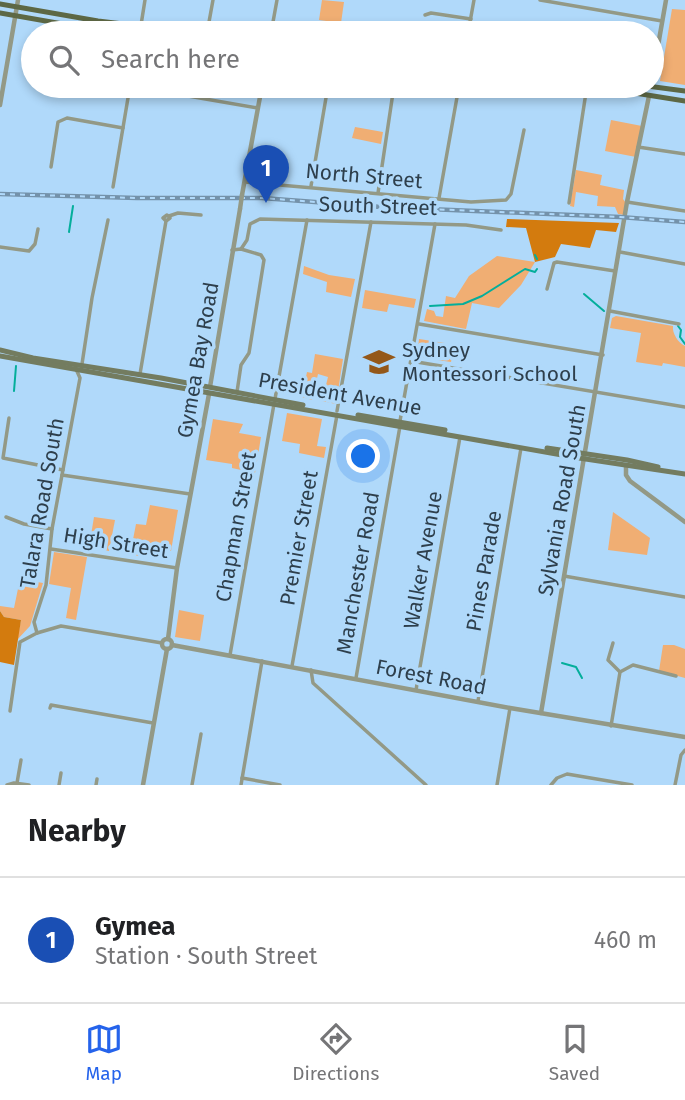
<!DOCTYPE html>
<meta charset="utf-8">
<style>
body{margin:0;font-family:"Fira Sans",sans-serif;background:#f2f2f2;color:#202124}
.you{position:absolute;left:364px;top:457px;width:24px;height:24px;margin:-18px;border:5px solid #fff;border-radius:50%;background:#1a73e8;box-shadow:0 0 0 10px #1a73e833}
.badge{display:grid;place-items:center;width:46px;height:46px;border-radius:50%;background:#2563eb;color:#fff;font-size:23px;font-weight:700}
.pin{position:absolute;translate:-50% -58px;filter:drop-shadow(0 2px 4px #0008)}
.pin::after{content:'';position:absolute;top:37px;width:24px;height:21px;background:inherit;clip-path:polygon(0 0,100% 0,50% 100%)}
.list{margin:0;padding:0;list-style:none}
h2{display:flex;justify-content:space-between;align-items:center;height:91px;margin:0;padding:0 28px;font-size:30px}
h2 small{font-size:23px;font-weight:400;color:#757577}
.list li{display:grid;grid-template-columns:46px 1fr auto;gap:21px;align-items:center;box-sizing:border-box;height:126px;padding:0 28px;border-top:2px solid #e0e0e0}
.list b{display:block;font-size:26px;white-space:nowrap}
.list p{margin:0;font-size:23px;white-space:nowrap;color:#757577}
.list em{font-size:23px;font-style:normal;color:#757577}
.icon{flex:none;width:38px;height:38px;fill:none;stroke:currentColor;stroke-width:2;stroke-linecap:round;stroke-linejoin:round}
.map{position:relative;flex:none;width:685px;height:785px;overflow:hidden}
.search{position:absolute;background:#fff;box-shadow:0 4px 10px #0003;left:21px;right:21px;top:21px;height:77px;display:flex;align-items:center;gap:18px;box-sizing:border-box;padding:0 24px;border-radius:38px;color:#757577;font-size:26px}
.sheet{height:217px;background:#fff}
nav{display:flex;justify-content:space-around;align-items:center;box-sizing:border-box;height:98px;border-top:2px solid #e0e0e0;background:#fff;font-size:19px;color:#757577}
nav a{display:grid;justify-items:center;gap:4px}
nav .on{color:#2563eb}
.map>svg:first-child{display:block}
.green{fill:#f0ae73}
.forest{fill:#d37b0e}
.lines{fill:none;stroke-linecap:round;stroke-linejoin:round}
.stream{stroke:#04ae9b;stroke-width:2}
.minor{stroke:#939986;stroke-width:3.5}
.tertiary{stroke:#939986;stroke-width:4.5}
.secondary{stroke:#737c60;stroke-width:5}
.primary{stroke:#5d6845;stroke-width:5}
.rail-casing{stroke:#7492aa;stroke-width:4.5}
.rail{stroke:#b0d9fa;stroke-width:2;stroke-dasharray:5;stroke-linecap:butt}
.tertiary-bridge{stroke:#939986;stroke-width:4.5}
.labels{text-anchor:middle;stroke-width:7;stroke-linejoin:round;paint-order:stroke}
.street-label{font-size:21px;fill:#2e3f4c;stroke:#b0d9fa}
.poi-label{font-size:21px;fill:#2e3f4c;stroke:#b0d9fa;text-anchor:start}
</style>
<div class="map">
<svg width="685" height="785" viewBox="0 0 685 785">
<rect width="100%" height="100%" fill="#b0d9fa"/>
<g class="green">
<polygon points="322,0 344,2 341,23 319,20"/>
<polygon points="672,9 685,10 685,85 660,81"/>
<polygon points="611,120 642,126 636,157 605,151"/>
<polygon points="355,127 383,132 381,144 352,138"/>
<polygon points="576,170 602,175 600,185 624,190 623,199 626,203 625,215 618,214 615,207 597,206 598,196 576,192 574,207 570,206"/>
<polygon points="497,256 535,262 521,285 499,308 472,303 466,329 424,321 427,309 434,311 436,316 443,317 446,296 455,298 469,276"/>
<polygon points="304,266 329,275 355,279 351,297 326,292 327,282 303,274"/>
<polygon points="365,290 416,299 414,308 389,304 387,312 362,308"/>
<path d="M616 316 673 326C672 333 678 343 685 346V367L663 363 662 366 636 362 641 333 610 328 612 318Z"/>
<polygon points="419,339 445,343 444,350 453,351 451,362 417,357"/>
<polygon points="315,354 343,359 336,404 322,401 328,377 318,374 312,400 302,397 307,372 312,373"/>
<polygon points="287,413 322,419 317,446 326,447 324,458 299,453 300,444 282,441"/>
<polygon points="213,419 243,424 239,433 261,437 255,473 232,468 232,464 206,460"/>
<polygon points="150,505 178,510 171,551 143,546 141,556 130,555 136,524 146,525"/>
<polygon points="613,512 650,538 647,555 608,550"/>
<polygon points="94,517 115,520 109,551 89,547"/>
<polygon points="54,552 87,557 76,620 66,618 71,588 49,584"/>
<polygon points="20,579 43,583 30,626 17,640 21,620 4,617 0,611 0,606 14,608"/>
<polygon points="179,610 204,615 200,641 175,637"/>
<polygon points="663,645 674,645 685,649 685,678 659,671"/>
</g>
<g class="forest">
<polygon points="507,219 619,223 616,232 596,230 590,248 561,244 555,257 535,262 526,228 506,227"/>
<polygon points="0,611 4,617 21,620 14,665 0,662"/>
</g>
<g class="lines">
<g class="stream">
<polyline points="69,232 73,206"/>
<polyline points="535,255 537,259"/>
<polyline points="584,294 604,311"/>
<polyline points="430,306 463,304 482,296 525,269 535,272 537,269"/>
<polyline points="678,326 681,330 680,337 685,344"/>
<polyline points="14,391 16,366"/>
<polyline points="562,663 576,667 582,678"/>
</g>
<g class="minor">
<polyline points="540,0 662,21"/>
<polyline points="425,15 431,13 471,19"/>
<polyline points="141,25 145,0"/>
<polyline points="207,33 213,0"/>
<polyline points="271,33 277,0"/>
<polyline points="468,33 474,0"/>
<polyline points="130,86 258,108"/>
<polyline points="638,147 685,154"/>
<polyline points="51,167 58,122 67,118 123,128"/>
<polyline points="245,182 471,202 506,200 511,194 524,130"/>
<polyline points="311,186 328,86"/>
<polyline points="113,187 130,86"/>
<polyline points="378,193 394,86"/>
<polyline points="439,198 459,86"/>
<polyline points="627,202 685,211"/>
<polyline points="569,203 587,86"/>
<polyline points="169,216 178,213 201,215"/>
<polyline points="0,247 29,251 35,244 38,229"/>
<polyline points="241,249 247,240 250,224 260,219 466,225 501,230"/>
<polyline points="232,250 241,249 261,255 264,260 249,353 241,365 237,392"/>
<polyline points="620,252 685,264"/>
<polyline points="547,289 554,263 557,262 615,271"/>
<polyline points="610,311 679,324"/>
<polyline points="419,324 603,355"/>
<polyline points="411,361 685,407"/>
<polyline points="82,364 92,298 108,220"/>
<polyline points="140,374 166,221 170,218 167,215 163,218 166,221"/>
<polyline points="275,399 307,220"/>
<polyline points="337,411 371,222"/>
<polyline points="9,418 3,458 63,470"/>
<polyline points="400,421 435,224"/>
<polyline points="62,475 190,494"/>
<polyline points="6,517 24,524 52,529"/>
<polyline points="51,549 177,568"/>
<polyline points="564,576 685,597"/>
<polyline points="37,633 34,622 46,585 52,529 80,378 76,369"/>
<polyline points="613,643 608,660 620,672"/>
<polyline points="230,655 274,404"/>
<polyline points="292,666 337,415"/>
<polyline points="311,670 313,683 426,785"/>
<polyline points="356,678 400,426"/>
<polyline points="416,690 460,437"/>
<polyline points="478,701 521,448"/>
<polyline points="50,708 51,705 153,723"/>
<polyline points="10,711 20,642 37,633 61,626 162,643"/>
<polyline points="611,726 620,672 633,665 676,676"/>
<polyline points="242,778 280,785"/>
<polyline points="17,783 21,760"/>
<polyline points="7,785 14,783 29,785"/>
<polyline points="59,785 61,773"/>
<polyline points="96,785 97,779"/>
<polyline points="192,785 201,734"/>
<polyline points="241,785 262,661"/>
<polyline points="497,785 510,708"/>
<polyline points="551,785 557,778 567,774 632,785"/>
<polyline points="675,785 681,755 685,750"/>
</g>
<g class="tertiary">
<polyline points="652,80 666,0"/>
<polyline points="0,105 18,0"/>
<polyline points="242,195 262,86"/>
<polyline points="210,387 240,209"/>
<polyline points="626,465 626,475 630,481 685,522"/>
<polyline points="168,639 177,568 209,394"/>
<circle cx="167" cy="644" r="5"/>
<polyline points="172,645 510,708 685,737"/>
<polyline points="541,713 627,202 649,96"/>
<polyline points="143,785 167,649"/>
</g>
<g class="secondary">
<polyline points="0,350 33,358 161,378 303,405"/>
<polyline points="0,356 579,458 685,474"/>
<polyline points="358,415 445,430"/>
<polyline points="547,448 627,460 658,467"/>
</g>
<g class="primary">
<polyline points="0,4 98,21 198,33"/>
<polyline points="0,13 97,30 148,33"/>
<polyline points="591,86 685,101"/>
<polyline points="647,86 685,91"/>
</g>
<g class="rail-casing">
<polyline id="rail" points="0,194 137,198 262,198 381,207 620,217 685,222"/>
</g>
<use href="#rail" class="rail"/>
<polyline class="tertiary-bridge" points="240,209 242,195"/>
</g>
<defs>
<g id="school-bare" transform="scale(2.415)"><path d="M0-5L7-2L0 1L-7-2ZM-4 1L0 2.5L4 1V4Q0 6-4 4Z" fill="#945819" stroke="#b0d9fa" stroke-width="2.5" paint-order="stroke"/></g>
</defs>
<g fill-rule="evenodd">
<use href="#school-bare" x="379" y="362"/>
</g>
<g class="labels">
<g class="street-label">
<text transform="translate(364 176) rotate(5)" y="7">North Street</text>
<text transform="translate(378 206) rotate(2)" y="7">South Street</text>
<text transform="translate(198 360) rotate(-80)" y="7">Gymea Bay Road</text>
<text transform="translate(340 394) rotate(10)" y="7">President Avenue</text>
<text transform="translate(562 500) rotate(-80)" y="7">Sylvania Road South</text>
<text transform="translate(42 503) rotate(-80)" y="7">Talara Road South</text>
<text transform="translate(236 527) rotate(-80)" y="7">Chapman Street</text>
<text transform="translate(299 538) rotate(-80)" y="7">Premier Street</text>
<text transform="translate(116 543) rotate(9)" y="7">High Street</text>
<text transform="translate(423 560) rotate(-80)" y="7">Walker Avenue</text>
<text transform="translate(484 571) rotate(-80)" y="7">Pines Parade</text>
<text transform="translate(358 573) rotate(-80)" y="7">Manchester Road</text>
<text transform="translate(431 677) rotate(11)" y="7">Forest Road</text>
</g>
<g class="poi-label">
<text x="402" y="357">Sydney<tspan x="402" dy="24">Montessori School</tspan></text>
</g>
</g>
</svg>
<div class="you"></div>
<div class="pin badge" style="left:266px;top:203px;background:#1a4fb4">1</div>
<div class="search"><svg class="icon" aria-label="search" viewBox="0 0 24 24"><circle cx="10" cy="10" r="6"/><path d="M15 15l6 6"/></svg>Search here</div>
</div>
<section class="sheet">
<h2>Nearby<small></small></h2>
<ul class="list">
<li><span class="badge" style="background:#1a4fb4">1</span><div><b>Gymea</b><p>Station · South Street</p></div><em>460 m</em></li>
</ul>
</section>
<nav>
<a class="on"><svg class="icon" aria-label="map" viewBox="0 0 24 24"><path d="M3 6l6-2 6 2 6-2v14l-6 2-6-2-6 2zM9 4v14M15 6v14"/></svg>Map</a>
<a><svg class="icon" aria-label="directions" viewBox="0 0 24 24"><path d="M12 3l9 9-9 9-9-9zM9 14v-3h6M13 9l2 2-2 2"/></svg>Directions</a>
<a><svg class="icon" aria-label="saved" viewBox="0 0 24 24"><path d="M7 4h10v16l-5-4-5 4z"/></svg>Saved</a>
</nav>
